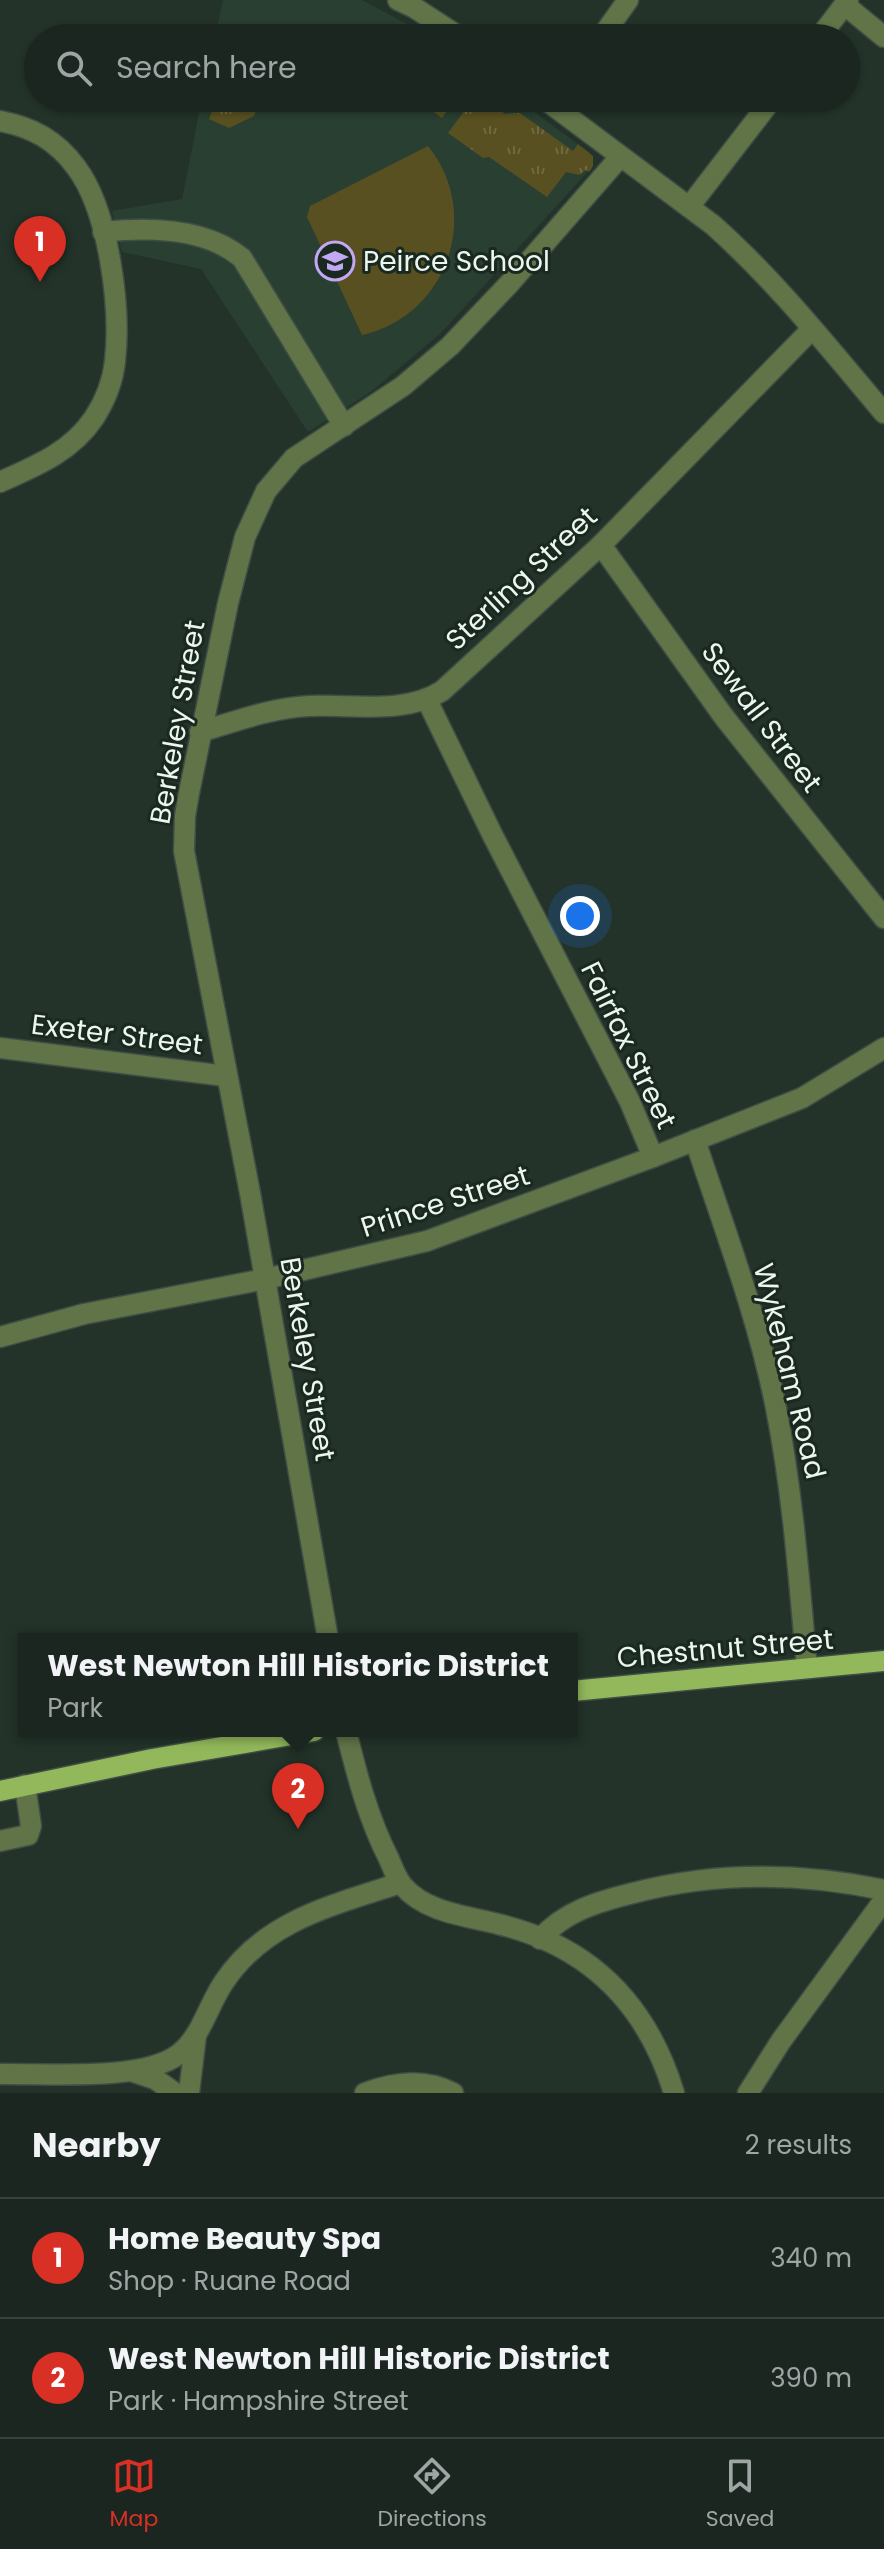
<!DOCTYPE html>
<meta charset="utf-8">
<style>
body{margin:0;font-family:Poppins,sans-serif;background:#27322c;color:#f1f3f6}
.you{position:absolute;left:580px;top:916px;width:28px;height:28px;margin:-20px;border:6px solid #fff;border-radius:50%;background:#1a73e8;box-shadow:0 0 0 12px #1a73e833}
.badge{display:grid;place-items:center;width:52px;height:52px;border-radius:50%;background:#d93025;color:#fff;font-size:26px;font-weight:700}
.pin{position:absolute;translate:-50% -66px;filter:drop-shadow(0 2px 4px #0008)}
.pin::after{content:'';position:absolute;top:42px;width:28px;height:24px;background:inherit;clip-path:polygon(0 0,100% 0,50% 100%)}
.popup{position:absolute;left:18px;top:1633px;width:560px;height:104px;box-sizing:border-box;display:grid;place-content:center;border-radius:0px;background:#1a261f;filter:drop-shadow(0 2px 6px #0005);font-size:26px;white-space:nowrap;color:#9fa5a4}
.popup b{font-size:30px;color:#f1f3f6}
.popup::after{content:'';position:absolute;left:50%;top:100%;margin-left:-16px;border:16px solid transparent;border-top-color:#1a261f}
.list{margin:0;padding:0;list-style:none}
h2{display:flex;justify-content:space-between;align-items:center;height:104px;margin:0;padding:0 32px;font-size:34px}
h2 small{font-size:26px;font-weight:400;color:#9fa5a4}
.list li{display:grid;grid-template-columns:52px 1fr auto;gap:24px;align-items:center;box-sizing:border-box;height:120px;padding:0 32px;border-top:2px solid #38433d}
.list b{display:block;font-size:30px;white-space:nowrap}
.list p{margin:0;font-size:26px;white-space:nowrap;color:#9fa5a4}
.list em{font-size:26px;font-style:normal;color:#9fa5a4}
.icon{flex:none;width:44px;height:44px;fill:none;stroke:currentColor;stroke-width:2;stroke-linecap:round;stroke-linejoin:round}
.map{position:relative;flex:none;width:884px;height:2093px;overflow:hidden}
.search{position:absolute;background:#1a261f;box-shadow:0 2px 6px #0004;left:24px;right:24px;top:24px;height:88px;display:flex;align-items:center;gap:20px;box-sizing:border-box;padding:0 28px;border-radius:44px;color:#9fa5a4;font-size:30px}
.sheet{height:344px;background:#1a261f}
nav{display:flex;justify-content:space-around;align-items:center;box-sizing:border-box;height:112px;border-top:2px solid #38433d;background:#1a261f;font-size:22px;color:#9fa5a4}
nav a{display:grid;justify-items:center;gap:4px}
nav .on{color:#d93025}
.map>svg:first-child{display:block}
.built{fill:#293f31}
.park{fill:url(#park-tufts)}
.garden{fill:#585020}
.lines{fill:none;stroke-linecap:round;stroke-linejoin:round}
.minor-casing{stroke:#3f4e45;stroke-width:23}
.major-casing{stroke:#3f4e45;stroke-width:23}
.minor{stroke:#617448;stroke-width:20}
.major{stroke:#92b85b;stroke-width:20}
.labels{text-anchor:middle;stroke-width:6;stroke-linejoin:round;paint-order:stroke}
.poi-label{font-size:28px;fill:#ecf6ef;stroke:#1a291f;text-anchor:start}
.street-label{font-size:28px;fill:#ecf6ef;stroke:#1a291f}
</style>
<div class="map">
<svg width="884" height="2093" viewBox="0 0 884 2093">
<defs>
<pattern id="park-tufts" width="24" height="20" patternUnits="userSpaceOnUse" patternTransform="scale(2)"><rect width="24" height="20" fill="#585020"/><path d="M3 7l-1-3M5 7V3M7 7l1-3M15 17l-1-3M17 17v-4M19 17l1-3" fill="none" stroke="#706a41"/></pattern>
</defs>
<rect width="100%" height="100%" fill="#233329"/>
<g class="built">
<polygon points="223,0 362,0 433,38 215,38"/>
<polygon points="202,98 516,98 591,154 593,166 440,334 372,391 308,432 201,269 122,252 112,211 182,199"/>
</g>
<g class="park">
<polygon points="217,98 261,98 254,116 229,128 209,119"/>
<polygon points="474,98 484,98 505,114 520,113 573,151 578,144 593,156 593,166 589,172 586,170 579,175 566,172 547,197 489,157 483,158 448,133"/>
</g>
<g class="garden">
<polygon points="415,98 456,98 442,118"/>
<path d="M428 146C483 214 447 316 362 335L307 217 310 206Z"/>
</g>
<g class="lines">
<g class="minor-casing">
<g id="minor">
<polyline points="398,0 415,8 461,38"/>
<polyline points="845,5 884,37"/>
<polyline points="601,38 628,0"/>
<polyline points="819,38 848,0"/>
<path d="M543 98 713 225C776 281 829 348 884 413"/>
<path d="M0 121C32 127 56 140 76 167 109 211 121 307 115 361 113 381 105 401 94 418 71 452 36 466 0 482"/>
<polyline points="689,207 773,98"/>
<path d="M103 232C148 227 206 228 242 258L344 426"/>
<polyline points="601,545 724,717 884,918"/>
<polyline points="427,700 492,834 630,1102 653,1157"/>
<path d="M200 732C236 721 271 708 309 706 352 704 404 715 442 691L601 545 812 329"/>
<polyline points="0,1048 226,1076"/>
<path d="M695 1140C724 1228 758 1317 776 1408 793 1494 799 1580 807 1668"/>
<polyline points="0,1337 84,1314 265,1279 427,1241 653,1157 802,1098 884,1048"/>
<polyline points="328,1639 250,1193 184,851 185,816 189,793 228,603 245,537 266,491 294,458 403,386 450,346 510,283 620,157"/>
<path d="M346 1731C357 1775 368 1818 389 1859 393 1868 396 1878 403 1886 425 1912 466 1916 498 1924 590 1946 647 2004 674 2093"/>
<polyline points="0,1841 28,1835 31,1826 25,1785"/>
<path d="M540 1939C565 1911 597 1902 633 1893 717 1871 799 1872 884 1890"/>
<polyline points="134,2072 155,2079 175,2093"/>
<path d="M0 2074C47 2073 142 2082 179 2054 202 2036 208 2005 224 1982 265 1920 334 1905 400 1883"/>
<polyline points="189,2093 196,2035"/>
<path d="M365 2093C394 2082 425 2078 453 2093"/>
<polyline points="748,2093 781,2041 884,1900"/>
</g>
</g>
<g class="major-casing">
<g id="major">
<polyline points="572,1691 884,1661"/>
<polyline points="0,1791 152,1759 314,1731"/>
</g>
</g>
<use href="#minor" class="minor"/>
<use href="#major" class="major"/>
</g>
<defs>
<g id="school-ring" transform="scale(2)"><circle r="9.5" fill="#1a291f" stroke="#c2a8f2" stroke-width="1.5"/><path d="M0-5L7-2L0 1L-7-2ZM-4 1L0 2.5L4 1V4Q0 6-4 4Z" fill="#c2a8f2"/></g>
</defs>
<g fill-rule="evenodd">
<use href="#school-ring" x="335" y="261"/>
</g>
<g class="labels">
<g class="poi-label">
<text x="363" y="271">Peirce School</text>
</g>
<g class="street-label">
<text transform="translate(521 578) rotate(-43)" y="10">Sterling Street</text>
<text transform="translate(762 717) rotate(53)" y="10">Sewall Street</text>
<text transform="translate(177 722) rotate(-80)" y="10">Berkeley Street</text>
<text transform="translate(117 1034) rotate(7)" y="10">Exeter Street</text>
<text transform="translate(629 1045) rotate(64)" y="10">Fairfax Street</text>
<text transform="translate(445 1201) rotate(-18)" y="10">Prince Street</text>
<text transform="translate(308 1359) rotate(80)" y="10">Berkeley Street</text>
<text transform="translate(790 1371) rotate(76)" y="10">Wykeham Road</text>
<text transform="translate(725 1648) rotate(-5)" y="10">Chestnut Street</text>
</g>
</g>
</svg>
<div class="you"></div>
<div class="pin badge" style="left:40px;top:282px">1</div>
<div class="pin badge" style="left:298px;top:1829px">2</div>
<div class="popup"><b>West Newton Hill Historic District</b>Park</div>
<div class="search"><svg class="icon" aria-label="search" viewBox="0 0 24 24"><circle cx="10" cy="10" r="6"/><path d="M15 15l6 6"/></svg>Search here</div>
</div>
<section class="sheet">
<h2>Nearby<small>2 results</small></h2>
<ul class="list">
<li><span class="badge">1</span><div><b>Home Beauty Spa</b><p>Shop · Ruane Road</p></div><em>340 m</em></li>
<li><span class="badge">2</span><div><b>West Newton Hill Historic District</b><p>Park · Hampshire Street</p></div><em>390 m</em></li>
</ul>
</section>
<nav>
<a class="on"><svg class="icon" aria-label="map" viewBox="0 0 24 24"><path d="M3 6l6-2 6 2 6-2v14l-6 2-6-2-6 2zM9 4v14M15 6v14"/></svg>Map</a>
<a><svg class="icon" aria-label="directions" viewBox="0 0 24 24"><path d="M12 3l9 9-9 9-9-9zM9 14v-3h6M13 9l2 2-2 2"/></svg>Directions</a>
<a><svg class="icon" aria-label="saved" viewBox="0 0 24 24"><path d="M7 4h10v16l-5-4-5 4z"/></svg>Saved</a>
</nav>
